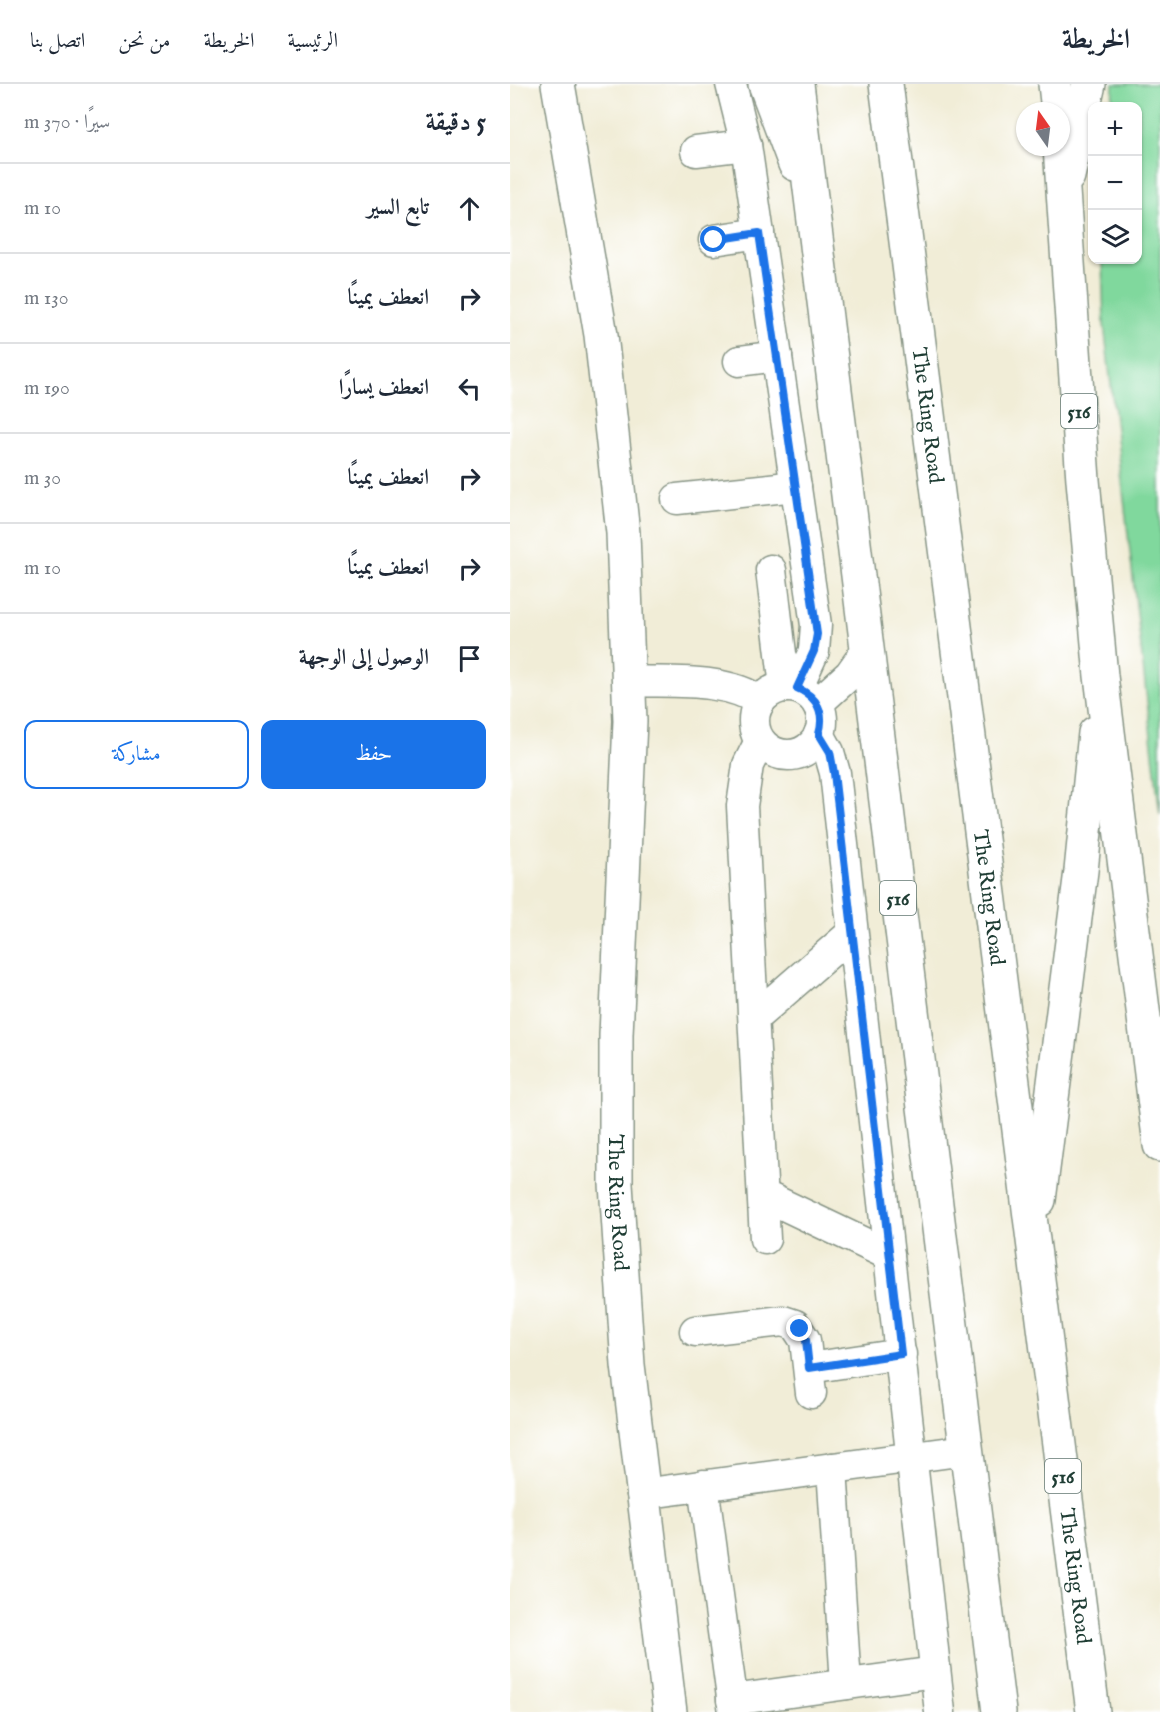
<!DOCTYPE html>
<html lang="ar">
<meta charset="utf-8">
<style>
body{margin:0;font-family:"IM FELL English",Amiri,serif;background:#f2f2f3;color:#1f2937;direction:rtl}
.controls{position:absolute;right:18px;top:18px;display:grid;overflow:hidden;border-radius:12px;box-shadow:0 2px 4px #0004}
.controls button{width:54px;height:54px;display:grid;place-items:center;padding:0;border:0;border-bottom:2px solid #e0e1e3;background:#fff;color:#1f2937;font:30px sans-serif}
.compass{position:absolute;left:506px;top:18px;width:54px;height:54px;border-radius:50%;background:#fff;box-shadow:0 2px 4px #0004;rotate:346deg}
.stop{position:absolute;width:18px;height:18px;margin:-14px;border:4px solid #1a73e8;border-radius:50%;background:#fff}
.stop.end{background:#1a73e8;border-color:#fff;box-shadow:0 2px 6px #0008}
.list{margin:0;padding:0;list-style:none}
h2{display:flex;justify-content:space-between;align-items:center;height:78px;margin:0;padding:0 24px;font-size:26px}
h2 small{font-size:20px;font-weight:400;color:#747a83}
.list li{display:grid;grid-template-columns:39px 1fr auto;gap:18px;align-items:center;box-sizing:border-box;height:90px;padding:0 24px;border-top:2px solid #e0e1e3}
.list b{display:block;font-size:22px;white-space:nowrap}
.list em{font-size:20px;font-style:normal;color:#747a83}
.actions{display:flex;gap:12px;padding:18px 24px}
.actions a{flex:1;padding:14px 0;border:2px solid #1a73e8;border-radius:12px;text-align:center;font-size:21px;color:#1a73e8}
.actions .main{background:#1a73e8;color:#fff}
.icon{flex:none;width:33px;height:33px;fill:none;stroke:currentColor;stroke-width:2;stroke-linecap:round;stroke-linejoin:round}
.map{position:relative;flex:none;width:650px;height:1628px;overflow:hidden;direction:ltr}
header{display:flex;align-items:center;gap:36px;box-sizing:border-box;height:84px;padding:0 30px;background:#fff;border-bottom:2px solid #e0e1e3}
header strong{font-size:28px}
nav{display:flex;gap:33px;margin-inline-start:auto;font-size:21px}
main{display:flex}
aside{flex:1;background:#fff}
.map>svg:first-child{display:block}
.green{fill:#80d89d;stroke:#508a68;stroke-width:1.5}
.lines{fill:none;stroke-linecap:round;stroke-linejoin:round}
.minor-casing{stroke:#889586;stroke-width:33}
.highway-casing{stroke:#889586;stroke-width:36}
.minor{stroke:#fff;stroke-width:30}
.highway{stroke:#fff;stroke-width:33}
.route{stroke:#1a73e8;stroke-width:8}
.labels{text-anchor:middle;stroke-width:6;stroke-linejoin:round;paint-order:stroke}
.shield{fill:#fff;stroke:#627771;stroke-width:1.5}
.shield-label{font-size:20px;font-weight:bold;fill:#1f3d34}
.street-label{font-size:21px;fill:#1f3d34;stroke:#fff}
</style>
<header>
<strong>الخريطة</strong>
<nav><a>الرئيسية</a><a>الخريطة</a><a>من نحن</a><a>اتصل بنا</a></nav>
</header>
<main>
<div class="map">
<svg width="650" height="1628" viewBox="0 0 650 1628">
<rect width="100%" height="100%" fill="#fff"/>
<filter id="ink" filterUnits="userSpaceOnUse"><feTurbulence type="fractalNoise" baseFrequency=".0167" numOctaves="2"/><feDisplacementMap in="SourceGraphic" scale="12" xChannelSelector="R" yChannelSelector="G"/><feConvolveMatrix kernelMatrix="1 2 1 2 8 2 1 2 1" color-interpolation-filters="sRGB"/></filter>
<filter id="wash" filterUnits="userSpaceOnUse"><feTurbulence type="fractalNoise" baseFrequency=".008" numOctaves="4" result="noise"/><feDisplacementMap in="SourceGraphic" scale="24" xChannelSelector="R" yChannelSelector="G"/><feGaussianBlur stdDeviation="1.35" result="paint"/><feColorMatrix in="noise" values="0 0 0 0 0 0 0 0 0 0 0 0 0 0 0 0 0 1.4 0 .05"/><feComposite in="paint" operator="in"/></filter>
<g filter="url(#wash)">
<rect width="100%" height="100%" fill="#f1edd7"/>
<polygon class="green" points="603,0 650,0 650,731 594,240 592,176 628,176 628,22 602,22"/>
</g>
<g filter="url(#ink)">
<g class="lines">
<g class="minor-casing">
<g id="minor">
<polyline points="221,0 236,61 306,541 304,567 287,604"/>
<polyline points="186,67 236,61"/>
<polyline points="204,156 249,149"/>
<polyline points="229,277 267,272"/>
<polyline points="167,415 286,402"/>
<polyline points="261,486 275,603"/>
<path d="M120 597C162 599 214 593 250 617"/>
<circle cx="278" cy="637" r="34"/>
<polyline points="308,619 340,590 357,566"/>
<polyline points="309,650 319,668 325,689 430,1628"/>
<polyline points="250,657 238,681 232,722 255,1155"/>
<polyline points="244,934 342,849"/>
<polyline points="253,1111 379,1171"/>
<polyline points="185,1247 273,1237 285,1241 295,1256 301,1309"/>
<polyline points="299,1284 391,1270"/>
<polyline points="322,1384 336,1600"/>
<polyline points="193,1401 224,1628"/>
<polyline points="132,1410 456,1366"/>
<polyline points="222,1616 425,1588"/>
</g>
</g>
<g class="highway-casing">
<g id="highway">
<path id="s1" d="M48 0 91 251 113 449 120 637 106 951V1100L118 1281 160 1628"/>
<polyline points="255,0 285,80"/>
<polyline points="287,0 489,1628"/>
<path id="s2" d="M376 0 583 1628"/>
<polyline points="545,0 548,27"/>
<polyline points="550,63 573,396 591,592 650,1061"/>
<polyline points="558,92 579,0"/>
<polyline points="529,1116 571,787 585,649"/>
</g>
</g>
<use href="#minor" class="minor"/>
<use href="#highway" class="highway"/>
</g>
</g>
<g class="lines" filter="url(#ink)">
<path class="route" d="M204 156 249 149 307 550 304 567 287 604C308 613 315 629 309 650L320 668 324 689 391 1270 299 1284 296 1256 290 1245"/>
</g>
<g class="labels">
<g class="shield">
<rect x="551" y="310" width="36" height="34" rx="4.5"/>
<rect x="370" y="797" width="36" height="34" rx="4.5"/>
<rect x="535" y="1375" width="36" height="34" rx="4.5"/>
</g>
<g class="shield-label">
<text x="569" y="334">516</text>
<text x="388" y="821">516</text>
<text x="553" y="1399">516</text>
</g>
<g class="street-label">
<text dy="7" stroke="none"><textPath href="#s2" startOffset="334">The Ring Road</textPath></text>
<text dy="7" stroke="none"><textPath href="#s2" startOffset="820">The Ring Road</textPath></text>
<text dy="7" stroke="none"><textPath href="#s1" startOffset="1124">The Ring Road</textPath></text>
<text dy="7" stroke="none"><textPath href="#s2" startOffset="1504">The Ring Road</textPath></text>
</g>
</g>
</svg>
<div class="controls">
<button>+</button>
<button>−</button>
<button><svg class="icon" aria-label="layers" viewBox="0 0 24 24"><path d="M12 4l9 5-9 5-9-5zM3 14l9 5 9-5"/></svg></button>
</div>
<svg class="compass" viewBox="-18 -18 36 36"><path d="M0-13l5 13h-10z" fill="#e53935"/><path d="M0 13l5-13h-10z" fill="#747a83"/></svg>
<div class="stop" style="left:204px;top:156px"></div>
<div class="stop end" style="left:290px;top:1245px"></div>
</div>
<aside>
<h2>5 دقيقة<small>سيرًا · 370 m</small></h2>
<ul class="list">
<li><svg class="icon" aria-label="ahead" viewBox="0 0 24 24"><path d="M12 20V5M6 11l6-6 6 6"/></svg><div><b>تابع السير</b></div><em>10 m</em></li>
<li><svg class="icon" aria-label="right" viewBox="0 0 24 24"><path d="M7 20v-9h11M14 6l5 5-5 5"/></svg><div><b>انعطف يمينًا</b></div><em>130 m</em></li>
<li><svg class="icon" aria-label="left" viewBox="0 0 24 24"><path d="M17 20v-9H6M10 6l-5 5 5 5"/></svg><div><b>انعطف يسارًا</b></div><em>190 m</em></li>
<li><svg class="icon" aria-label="right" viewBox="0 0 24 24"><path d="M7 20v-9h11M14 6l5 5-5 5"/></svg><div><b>انعطف يمينًا</b></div><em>30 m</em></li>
<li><svg class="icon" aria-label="right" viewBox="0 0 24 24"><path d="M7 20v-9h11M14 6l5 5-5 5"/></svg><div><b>انعطف يمينًا</b></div><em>10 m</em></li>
<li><svg class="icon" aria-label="arrive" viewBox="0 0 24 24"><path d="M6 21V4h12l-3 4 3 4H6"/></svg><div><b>الوصول إلى الوجهة</b></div></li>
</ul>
<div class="actions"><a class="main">حفظ</a><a>مشاركة</a></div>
</aside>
</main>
